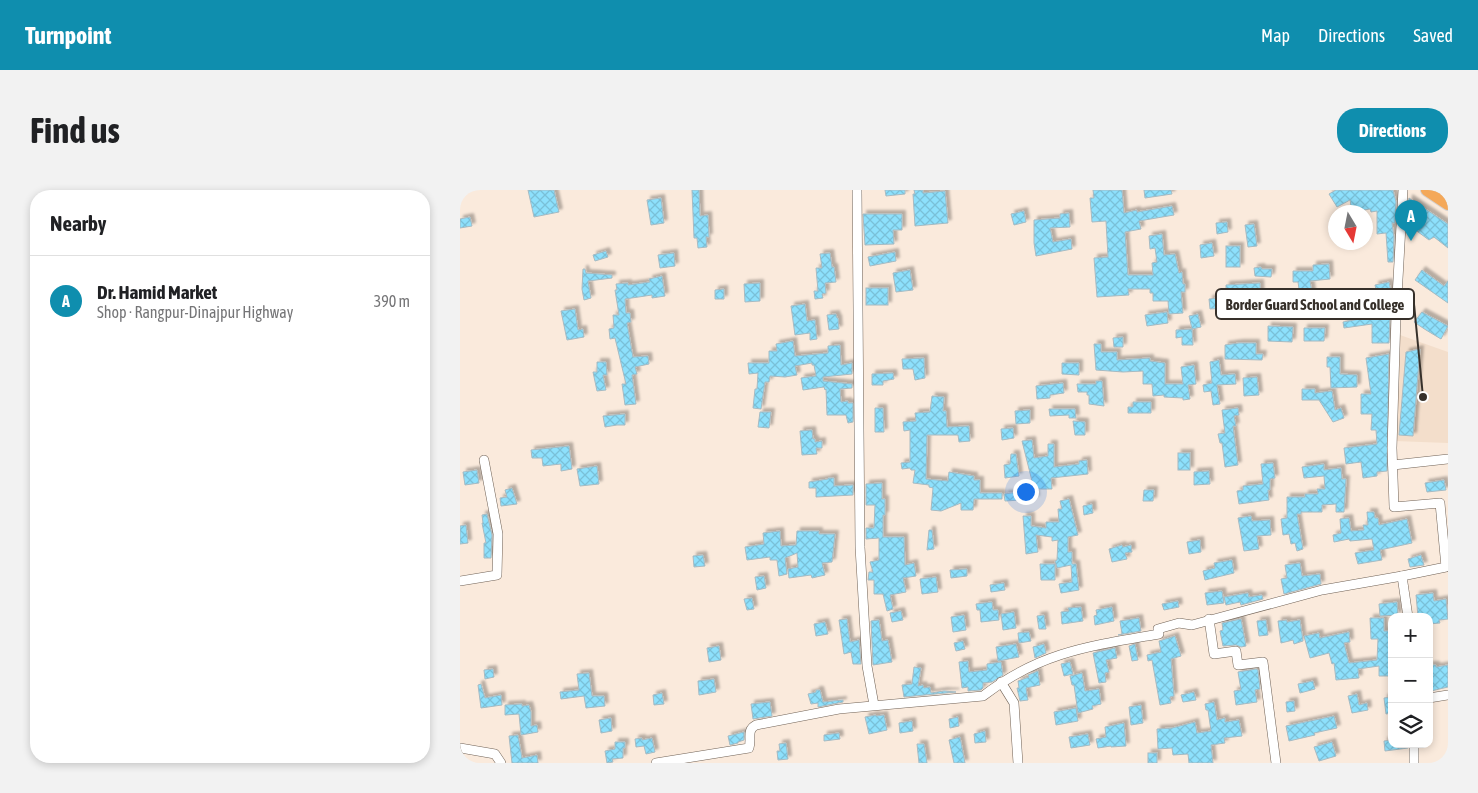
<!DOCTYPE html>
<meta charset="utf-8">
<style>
body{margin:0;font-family:"Asap Condensed",sans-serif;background:#f2f2f2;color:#202124}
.controls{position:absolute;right:15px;bottom:15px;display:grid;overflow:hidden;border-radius:10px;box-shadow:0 2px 8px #0003}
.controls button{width:45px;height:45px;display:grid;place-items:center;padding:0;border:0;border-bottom:1px solid #e0e0e0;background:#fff;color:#202124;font:25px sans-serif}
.compass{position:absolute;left:868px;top:15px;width:45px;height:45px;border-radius:50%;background:#fff;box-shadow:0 2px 8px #0003;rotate:170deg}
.you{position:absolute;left:565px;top:301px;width:18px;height:18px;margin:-12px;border:4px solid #fff;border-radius:50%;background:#1a73e8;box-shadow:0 0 0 8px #1a73e833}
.badge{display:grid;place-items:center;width:32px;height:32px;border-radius:50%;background:#0f8eae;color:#fff;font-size:16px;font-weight:700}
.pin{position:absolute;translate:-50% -41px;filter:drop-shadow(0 1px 2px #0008)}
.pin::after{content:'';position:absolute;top:26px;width:18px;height:15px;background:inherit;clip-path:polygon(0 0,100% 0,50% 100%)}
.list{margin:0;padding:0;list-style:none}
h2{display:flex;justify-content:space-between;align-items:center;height:65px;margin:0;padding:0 20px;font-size:21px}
h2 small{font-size:16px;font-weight:400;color:#757577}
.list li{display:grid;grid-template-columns:32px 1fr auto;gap:15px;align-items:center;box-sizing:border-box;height:90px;padding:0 20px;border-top:1px solid #e0e0e0}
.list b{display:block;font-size:19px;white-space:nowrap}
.list p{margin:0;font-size:16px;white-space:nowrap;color:#757577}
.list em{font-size:16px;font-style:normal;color:#757577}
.icon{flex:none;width:28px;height:28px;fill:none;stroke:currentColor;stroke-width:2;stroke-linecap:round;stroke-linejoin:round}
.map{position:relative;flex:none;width:988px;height:573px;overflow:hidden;border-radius:20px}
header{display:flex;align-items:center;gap:30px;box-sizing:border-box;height:70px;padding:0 25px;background:#0f8eae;color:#fff}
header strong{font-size:24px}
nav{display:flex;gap:28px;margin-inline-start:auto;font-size:18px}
.intro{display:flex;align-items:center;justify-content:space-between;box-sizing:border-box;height:120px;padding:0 30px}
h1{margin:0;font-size:35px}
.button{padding:12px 22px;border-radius:20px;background:#0f8eae;color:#fff;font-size:18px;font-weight:700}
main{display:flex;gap:30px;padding:0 30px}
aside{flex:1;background:#fff;border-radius:20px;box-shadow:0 2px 8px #0003}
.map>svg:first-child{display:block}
.built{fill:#f3decb}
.building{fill:url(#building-cross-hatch);stroke:#a6bac2;filter:url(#shadow)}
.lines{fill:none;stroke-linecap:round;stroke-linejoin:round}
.minor-casing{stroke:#706256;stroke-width:10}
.highway-casing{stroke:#d3d1d0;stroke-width:14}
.minor{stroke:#fff;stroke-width:9}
.highway{stroke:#f4a859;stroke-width:12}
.leader{fill:none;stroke:#36302a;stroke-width:2}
.callout-dot{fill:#36302a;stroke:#fff;stroke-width:2}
.callout{fill:#fff;stroke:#36302a;stroke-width:2}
.callout-label{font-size:15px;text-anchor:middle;font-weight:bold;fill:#36302a}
</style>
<header>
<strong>Turnpoint</strong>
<nav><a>Map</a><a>Directions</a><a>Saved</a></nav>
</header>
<div class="intro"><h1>Find us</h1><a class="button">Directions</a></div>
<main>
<aside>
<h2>Nearby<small></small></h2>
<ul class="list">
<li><span class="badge">A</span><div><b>Dr. Hamid Market</b><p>Shop · Rangpur-Dinajpur Highway</p></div><em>390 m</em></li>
</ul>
</aside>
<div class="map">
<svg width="988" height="573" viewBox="0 0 988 573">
<defs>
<pattern id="building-cross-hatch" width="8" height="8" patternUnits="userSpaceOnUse" patternTransform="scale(1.25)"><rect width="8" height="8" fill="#8de0fc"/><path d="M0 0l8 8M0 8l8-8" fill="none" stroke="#7ac0d8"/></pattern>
<filter id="shadow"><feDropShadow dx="3.5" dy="-3.5" stdDeviation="1" flood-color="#0004"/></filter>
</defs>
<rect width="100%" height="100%" fill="#faeadc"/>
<polygon class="built" points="940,145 988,162 988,253 935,251"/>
<g class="building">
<polygon points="68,0 94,0 99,22 74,27"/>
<polygon points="232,0 239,0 240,26 248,25 249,47 246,47 247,57 238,58 237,48 234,48"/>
<polygon points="425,0 445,0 445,4 426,6"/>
<polygon points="454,0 463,0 463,3 485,1 488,33 455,36 453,4 455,4"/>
<polygon points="633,0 662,0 664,23 677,20 677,22 712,16 714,25 679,31 681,39 665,42 668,85 693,85 692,73 697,72 695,58 690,59 689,46 702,44 704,65 715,64 719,83 722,82 723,94 725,94 725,102 721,102 723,123 709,124 708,111 693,111 693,103 690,103 690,99 668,99 669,105 637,107 634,68 648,67 646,31 632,32 630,8 634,8"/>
<polygon points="684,0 711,0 712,4 685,8"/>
<polygon points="876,0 933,0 936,12 935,33 932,33 934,47 933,72 928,72 926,43 917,44 917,21 911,22 910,19 892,22 890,10 877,17 869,4"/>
<polygon points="201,8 204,33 191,35 187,10"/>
<polygon points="949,8 988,34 988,58 974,47 969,50 954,39 952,41 947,38"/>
<polygon points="564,21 566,32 554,35 551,24"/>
<polygon points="609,23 610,37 590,38 593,52 611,49 612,59 576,66 574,53 574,30 600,28 600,24"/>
<polygon points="403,24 442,24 442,40 433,40 434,54 405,55"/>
<polygon points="10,27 12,36 0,38 0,29"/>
<polygon points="767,32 768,42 757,44 756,33"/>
<polygon points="794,34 797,56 788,57 785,35"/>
<polygon points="752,53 754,66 741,68 740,55"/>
<rect x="766" y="56" width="14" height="21"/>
<polygon points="146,61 148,67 135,71 133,65"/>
<polygon points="435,62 436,71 410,76 408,67"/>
<polygon points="214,63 215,76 200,78 198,65"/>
<polygon points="370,63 372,77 374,77 376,92 365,93 366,103 362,104 363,108 355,109 354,101 358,101 356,78 362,78 360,64"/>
<polygon points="869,74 870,89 850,91 854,113 844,115 844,106 840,106 838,92 833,92 833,81 853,81 853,75"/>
<polygon points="801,77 802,79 812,79 811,87 795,86 794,78"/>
<polygon points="123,79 125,79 126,83 152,85 152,88 128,91 131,108 124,110 122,99"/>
<polygon points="450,80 453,100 436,102 433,83"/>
<polygon points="962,80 984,96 988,91 988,113 955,90"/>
<polygon points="202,86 205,106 192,108 192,105 165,109 166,123 170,123 171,132 167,133 173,167 188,166 189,174 175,177 177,184 172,185 176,214 165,215 162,194 166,194 155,148 150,149 149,139 154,138 153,125 159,125 155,100 157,100 156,94 168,93 168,95 190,92 189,89"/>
<polygon points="929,92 931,102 929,102 930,113 928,113 930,124 929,153 912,153 912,134 884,138 883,132 911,127 909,110 918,109 915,95"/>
<polygon points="300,93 300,111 285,112 284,94"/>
<polygon points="800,93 801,114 791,115 790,104 766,105 766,95"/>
<rect x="406" y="98" width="22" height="17"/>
<polygon points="264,99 264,109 255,109 255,100"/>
<polygon points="768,107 768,118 750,119 749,109"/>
<polygon points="345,114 347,131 355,130 357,149 350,150 350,143 335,145 331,116"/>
<polygon points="115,119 118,140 123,139 124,147 107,150 101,121"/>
<polygon points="707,122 708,133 687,136 685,125"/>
<polygon points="962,122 988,136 981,149 966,140 954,132"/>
<polygon points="376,124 377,128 378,128 379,139 369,140 367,125"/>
<polygon points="738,124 741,137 732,139 729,126"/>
<polygon points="808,136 833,137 832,152 808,151"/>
<polygon points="844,138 865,138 864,151 844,151"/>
<polygon points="732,139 733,155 722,155 722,147 716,148 716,140"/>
<polygon points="663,147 663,157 654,157 653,148"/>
<polygon points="333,151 335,166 368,163 368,156 380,155 381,175 392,173 392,184 363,187 363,191 392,194 392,198 380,199 381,212 388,211 388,213 393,213 393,232 388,233 386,225 367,225 366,199 365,200 364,197 343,200 341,188 356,186 354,175 352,175 352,173 335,176 337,185 325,187 310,186 309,192 305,192 301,219 293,218 295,199 297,199 298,183 289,184 288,173 309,173 309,161 317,161 316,154"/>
<polygon points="779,153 796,153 796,164 803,164 802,170 765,169 765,155"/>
<polygon points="634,154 641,154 641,162 657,162 657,170 690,168 690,171 705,173 705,194 723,194 721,177 734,175 736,194 728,195 730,209 723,210 723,208 704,207 704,205 693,206 692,194 683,194 683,181 663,182 636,180"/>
<polygon points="960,159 953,246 939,245 946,162"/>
<polygon points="929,164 927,281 917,282 917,286 903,288 901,272 886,274 884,258 917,254 916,240 911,240 912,224 901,224 901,204 911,204 906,168"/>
<polygon points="867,167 880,167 880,184 897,185 897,197 871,198 870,177 867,177"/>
<polygon points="464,168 465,188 455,190 453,179 443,179 442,169"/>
<polygon points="759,170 761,185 775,184 776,194 757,195 760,214 753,215 751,201 744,202 743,195 752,193 750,172"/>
<polygon points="137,172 146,172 147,185 143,185 146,200 137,201 133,182 137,182"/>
<polygon points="602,173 619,173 619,185 602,184"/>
<polygon points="433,183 434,189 423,191 423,195 412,195 412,184"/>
<polygon points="797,187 799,205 784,206 783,188"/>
<polygon points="636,191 642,191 644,216 629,214 629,205 627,205 627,202 618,202 617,194 636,194"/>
<polygon points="603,193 604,203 590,205 590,208 577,209 576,196"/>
<polygon points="842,199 855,199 855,203 872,201 875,220 881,218 884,228 873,232 859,210 842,210"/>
<polygon points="472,206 484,207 483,221 486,221 487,237 509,236 510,251 499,252 498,245 467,245 466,289 488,291 489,282 514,286 514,290 520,290 520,303 542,303 542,309 514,309 513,320 501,320 501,313 481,321 471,320 473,298 469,297 469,295 453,293 455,280 451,280 450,278 442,279 441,273 450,272 450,240 444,241 443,232 456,231 455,223 470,222"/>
<polygon points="673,212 691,212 691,223 668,223 668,217 673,217"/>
<polygon points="415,218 423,218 424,242 415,242"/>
<polygon points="778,218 779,225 774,226 776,236 773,236 778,275 765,277 762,253 760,253 758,244 765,243 762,220"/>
<polygon points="589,219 615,219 616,228 609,228 609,225 590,226"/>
<polygon points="570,220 570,233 556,234 555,221"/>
<polygon points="300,222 311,222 309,238 298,237"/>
<polygon points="165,224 165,235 157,235 145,237 143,226"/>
<polygon points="613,231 625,232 625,245 615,245"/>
<polygon points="553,238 554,248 542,250 541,239"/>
<polygon points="352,240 353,249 355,249 355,252 362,251 362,258 356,258 357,264 342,265 340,241"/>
<polygon points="572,250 574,268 588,266 588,254 594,254 594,277 619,274 619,271 627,270 628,284 591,288 592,299 574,299 562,251"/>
<polygon points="109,256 112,279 101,281 101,274 83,276 82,268 72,268 71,260"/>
<rect x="718" y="263" width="12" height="17"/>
<polygon points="551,264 556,264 559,286 545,288 544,275 550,274"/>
<polygon points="813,273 815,288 810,289 810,300 808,300 809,310 779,314 777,301 783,300 783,296 803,294 801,274"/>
<polygon points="864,274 864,280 881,278 882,289 886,289 884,322 876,322 876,314 862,315 862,322 841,322 841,324 837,324 843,359 837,361 835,353 831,354 829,344 823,345 821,329 827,328 827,307 845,307 845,304 858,304 857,299 865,299 864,286 844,288 842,277"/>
<polygon points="137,276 139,294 120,296 117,279"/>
<polygon points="17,280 19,293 5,295 3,282"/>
<polygon points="749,281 750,294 734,295 734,282"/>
<polygon points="368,288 374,288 374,296 393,295 393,305 356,307 356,298 349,298 349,292 368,289"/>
<polygon points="984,290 986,300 967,302 965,293"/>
<polygon points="422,293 422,309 425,309 425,325 423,325 423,347 444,347 445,375 454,373 456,386 443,388 446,402 430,405 433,419 427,421 423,404 414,404 414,390 408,390 409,382 413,382 410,372 419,370 419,348 406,349 406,338 414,338 415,315 406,315 406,294"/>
<polygon points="52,298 57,314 41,316 40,308 47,307 45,300"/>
<polygon points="575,300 576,309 545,311 544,304"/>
<polygon points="684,300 694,300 693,311 683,311"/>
<polygon points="609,309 618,345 608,347 608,362 612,362 612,374 616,374 619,400 601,403 599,394 612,392 611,375 597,378 595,371 597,370 598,350 592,351 592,347 576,345 578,362 566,364 563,326 571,326 571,336 586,338 586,332 599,332 598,319 602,319 600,311"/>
<polygon points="632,314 633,323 624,325 623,316"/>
<polygon points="907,322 914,322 915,328 918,328 919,335 947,329 952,353 920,360 922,370 898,374 895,363 914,360 912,349 890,351 889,349 874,352 873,345 881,343 880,329 889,328 891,341 904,340 903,335 908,335"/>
<polygon points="27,324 32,345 31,368 24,368 24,353 26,353 22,333 23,333 22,325"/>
<polygon points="791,326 792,331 810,330 811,345 797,346 799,359 784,361 778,328"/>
<polygon points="6,335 8,353 0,354 0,336"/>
<polygon points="469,340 472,340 474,359 467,360"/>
<polygon points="320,341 321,356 336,355 337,341 359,341 359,344 375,344 372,372 362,373 365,385 352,388 351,385 329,388 328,379 338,377 337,363 325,368 327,384 319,386 317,370 310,370 310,367 287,370 285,357 304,354 303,343"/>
<polygon points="740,350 741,362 729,364 727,352"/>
<polygon points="662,355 663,357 671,355 672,362 665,363 667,369 652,372 649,359"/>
<polygon points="243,365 245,376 234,377 233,366"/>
<polygon points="961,365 964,375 950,377 948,369"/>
<polygon points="772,370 774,383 745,390 743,381 755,378 754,373"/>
<polygon points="840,373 842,386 860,384 861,394 824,404 821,389 827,388 825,375"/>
<polygon points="580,374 595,374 595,390 581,390"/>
<polygon points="507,379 507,386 491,388 490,380"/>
<polygon points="304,386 306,398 297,400 295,387"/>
<polygon points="476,387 478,402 462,404 460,389"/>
<polygon points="544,393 545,400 531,402 530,395"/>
<polygon points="762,401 764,413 747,415 745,403"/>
<polygon points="788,403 789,407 802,405 803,409 781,415 780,412 766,415 764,407"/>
<polygon points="973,403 974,411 986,409 988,429 979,430 980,433 969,434 969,427 958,427 956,405"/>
<polygon points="292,408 294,419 287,420 284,409"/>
<polygon points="718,411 719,417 704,420 702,414"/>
<polygon points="532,412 533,420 538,420 539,430 521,432 520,420 517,420 516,414"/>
<polygon points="937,412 938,425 920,426 919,414"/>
<polygon points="621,417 623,431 602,434 601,422 609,421 608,418"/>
<polygon points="652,417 654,431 635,435 634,426 637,425 636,420"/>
<polygon points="441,421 443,430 432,432 430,423"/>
<polygon points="554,422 556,438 543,440 541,424"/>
<polygon points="504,425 506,440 493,442 491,427"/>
<polygon points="584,425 586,439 579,439 577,426"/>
<polygon points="679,428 681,441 658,445 662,444 660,431"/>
<polygon points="910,428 924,428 924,441 932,441 932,486 919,486 919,476 898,479 899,488 876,490 874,473 872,474 869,463 850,468 844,446 859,443 860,448 889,442 890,452 884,453 889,473 917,470 918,449 911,449"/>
<polygon points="387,429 390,452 399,450 401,474 393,474 391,462 384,464 379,430"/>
<polygon points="781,429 786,456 781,457 776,455 763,456 760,441 763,440 762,433"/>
<polygon points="419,430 422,451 428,450 432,472 413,475 411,431"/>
<polygon points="806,430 808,445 799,446 797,431"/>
<polygon points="827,430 827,432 840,430 843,451 834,454 833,450 821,453 818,431"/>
<polygon points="365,432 368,444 356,446 354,434"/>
<polygon points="569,442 571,451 559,453 558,443"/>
<polygon points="715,446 721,466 711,469 714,506 710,507 711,513 700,515 692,470 688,471 687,465 701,462 699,451"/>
<polygon points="503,451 505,459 496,461 494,453"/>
<polygon points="556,454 559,467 538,471 536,457"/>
<polygon points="584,454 586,463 575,468 573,457"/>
<polygon points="675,454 678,470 672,471 669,456"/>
<polygon points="259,456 261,470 249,472 247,458"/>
<polygon points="655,458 657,468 646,470 649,482 645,483 646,492 639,493 633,463"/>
<polygon points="508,471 509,482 527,480 527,474 541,472 543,485 532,492 523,493 523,498 521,500 508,501 508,497 502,498 499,472"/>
<polygon points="610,472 613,484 604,486 601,474"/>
<polygon points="969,475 976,475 976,477 988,475 988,497 971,501"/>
<polygon points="454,477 461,478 458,496 463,495 464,498 470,497 471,503 484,501 496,502 444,507 442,495 452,494"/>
<polygon points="33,479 34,487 25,489 24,480"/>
<polygon points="796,479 798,480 800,499 795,500 797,512 776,515 774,501 781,500 778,482"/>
<polygon points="578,481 580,495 566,498 568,510 560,511 557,498 559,498 558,491 569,487 568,485"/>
<polygon points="129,483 132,506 144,506 145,516 126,518 124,506 101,509 100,502 119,500 117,484"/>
<polygon points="622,483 625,501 639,499 641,514 632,516 633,519 618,523 614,495 612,495 610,486"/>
<polygon points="254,489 256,502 239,505 238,491"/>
<polygon points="853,491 855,499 840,503 838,494"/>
<polygon points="21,494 25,508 41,505 42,515 21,518 18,495"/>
<polygon points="356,500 360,500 363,512 383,510 383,512 358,517 358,513 351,514 348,504 356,502"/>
<polygon points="734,502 736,510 723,512 721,505"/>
<polygon points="202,503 204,514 194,515 193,505"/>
<polygon points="897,504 899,515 907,513 908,520 892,523 888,506"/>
<polygon points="932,507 932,523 926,524 924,508"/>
<polygon points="834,511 835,521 827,522 826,512"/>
<polygon points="310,512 312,526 293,529 291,514"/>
<polygon points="754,512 757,530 765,528 765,532 779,530 782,546 764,548 765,553 751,555 753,573 729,573 728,564 713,565 712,558 698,559 697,539 712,538 735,532 737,543 751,541 748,520 746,520 745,514"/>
<polygon points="62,514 62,516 69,515 71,522 71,536 77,535 78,542 61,545 59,524 45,525 45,515"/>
<polygon points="681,515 683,533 671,535 669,517"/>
<polygon points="616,518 618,531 596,535 594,522"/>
<polygon points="416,525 416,526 424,525 427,540 409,544 405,527"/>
<polygon points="874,526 877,538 854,543 855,545 829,551 826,536"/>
<polygon points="498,527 499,536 490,538 489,529"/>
<polygon points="151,528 152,541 141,543 139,530"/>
<polygon points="452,531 453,541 440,543 439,533"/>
<polygon points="664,533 666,556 651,557 651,556 638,558 636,549 646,547 645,537"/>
<polygon points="525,541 526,552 515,553 514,544"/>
<polygon points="284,542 284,550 278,552 278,553 270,555 268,546"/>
<polygon points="379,543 380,549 364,551 364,545"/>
<polygon points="628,544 630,555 611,558 609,547"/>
<polygon points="58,545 62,568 77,565 78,573 52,573 49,546"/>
<polygon points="500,547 505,573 494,573 489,550"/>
<polygon points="182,548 182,550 192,548 195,562 186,564 184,556 176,557 175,549"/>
<polygon points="932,550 932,554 948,554 948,558 925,561 924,551"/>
<polygon points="155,552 165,552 165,558 163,558 163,568 152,569 153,572 147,573 145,561 155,559"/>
<polygon points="872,552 876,566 859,571 854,557"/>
<polygon points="326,553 328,569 318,570 317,561 320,561 319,554"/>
<polygon points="457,554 464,554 467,573 459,573"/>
<rect x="688" y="563" width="9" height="10"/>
</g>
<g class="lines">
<g class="minor-casing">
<g id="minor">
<polyline points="397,0 400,357 407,476 414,515"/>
<polyline points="943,0 936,125 932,258 934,317 980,313 986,377 942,386 948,427"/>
<polyline points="933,275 988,269"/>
<polyline points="0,391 37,385 38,344 24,270"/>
<polyline points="749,429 754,464 776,461 778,475 803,472 816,573"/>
<polyline points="541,492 554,513 558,573"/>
<polyline points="969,508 988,505"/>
<polyline points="0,558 35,564 41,573"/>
<path d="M196 573 289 558C292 549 286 540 296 535L379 519 523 506C580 462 630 456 699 444L698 439 719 433 732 435 862 400 942 386"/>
<polyline points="954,573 954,554"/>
</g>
</g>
<g class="highway-casing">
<polyline id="highway" points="967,0 988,14"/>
</g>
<use href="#minor" class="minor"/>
<use href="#highway" class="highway"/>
</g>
<path class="leader" d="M963 207L954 114"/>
<circle class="callout-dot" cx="963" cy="207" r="5"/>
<rect class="callout" x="756" y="99" width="198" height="30" rx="5"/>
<g class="callout-label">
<text x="855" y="120">Border Guard School and College</text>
</g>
</svg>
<div class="controls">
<button>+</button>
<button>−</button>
<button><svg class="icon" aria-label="layers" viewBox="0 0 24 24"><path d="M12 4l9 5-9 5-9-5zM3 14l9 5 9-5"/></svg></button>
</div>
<svg class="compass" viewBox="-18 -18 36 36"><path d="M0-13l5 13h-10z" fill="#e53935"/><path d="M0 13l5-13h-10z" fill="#757577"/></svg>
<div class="you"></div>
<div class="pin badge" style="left:951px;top:51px">A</div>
</div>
</main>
